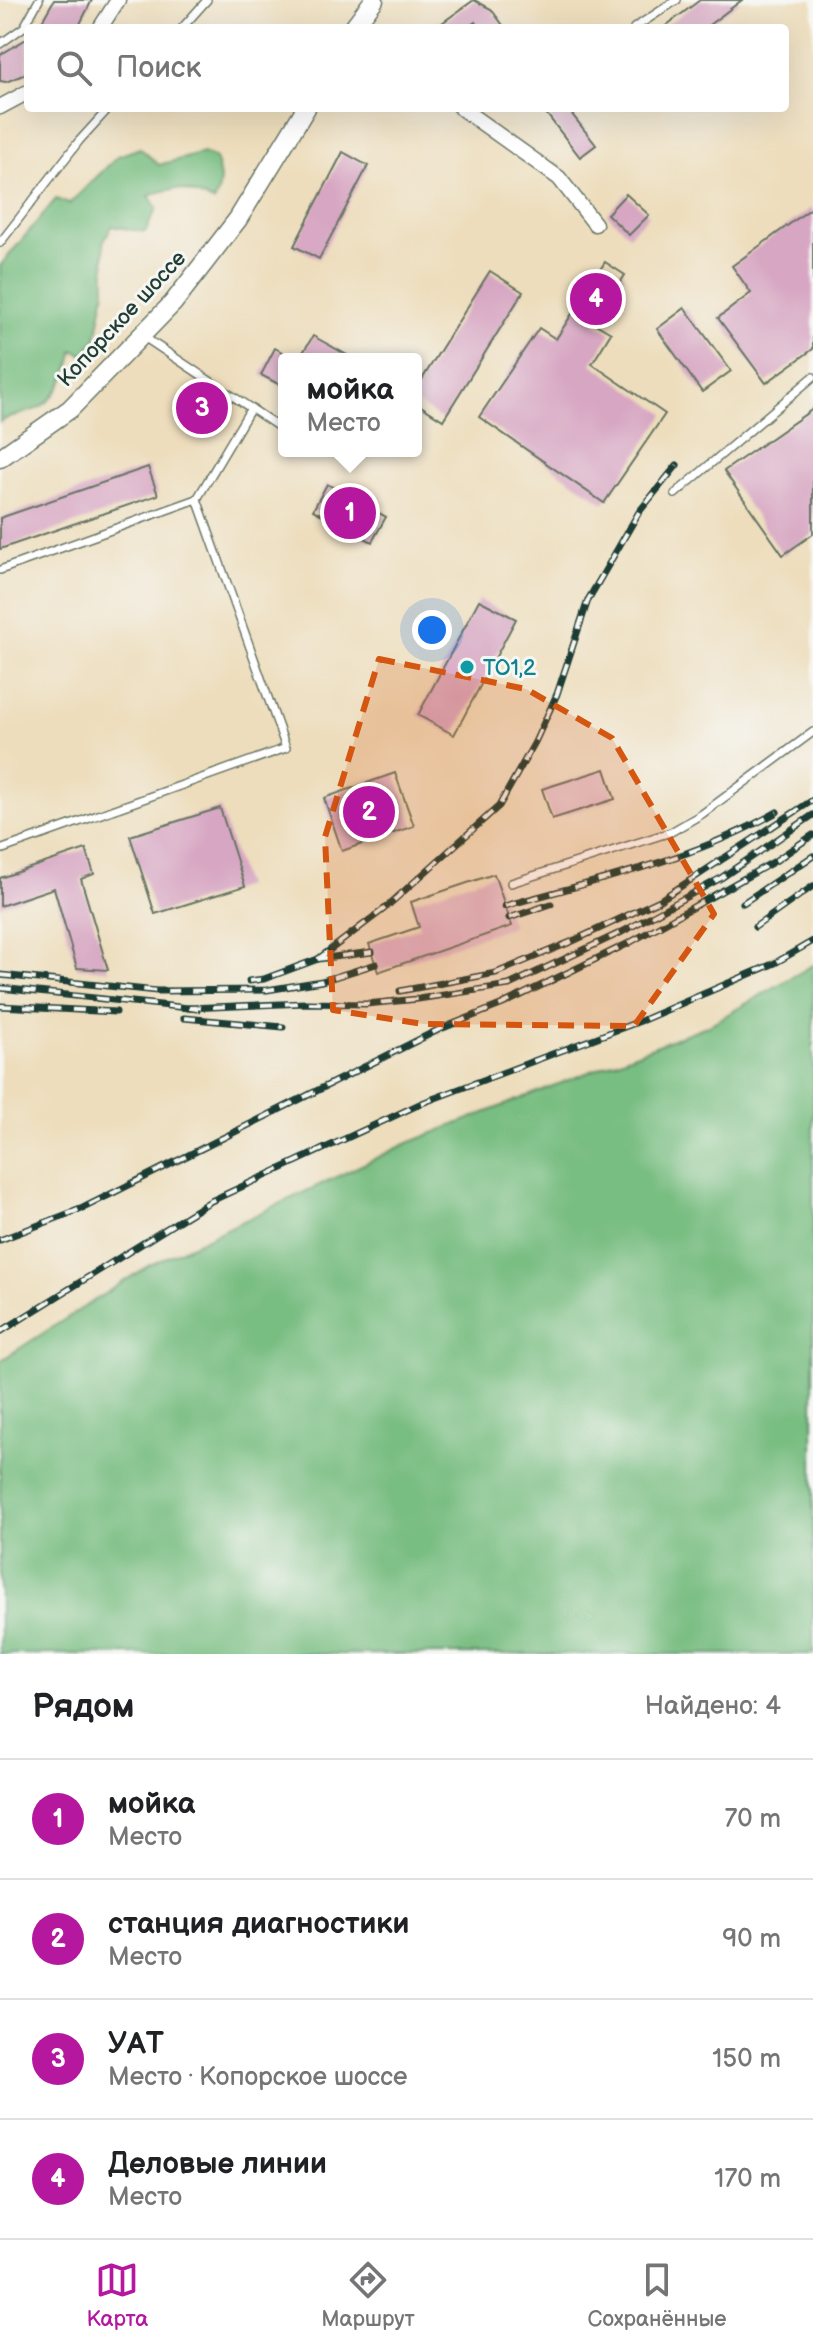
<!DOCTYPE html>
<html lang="ru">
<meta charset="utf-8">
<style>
body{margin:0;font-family:"Balsamiq Sans",sans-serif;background:#f2f2f2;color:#202124}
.you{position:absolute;left:432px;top:630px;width:28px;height:28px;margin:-20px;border:6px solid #fff;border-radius:50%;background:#1a73e8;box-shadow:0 0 0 12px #1a73e833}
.badge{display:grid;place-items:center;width:52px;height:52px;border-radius:50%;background:#b5179e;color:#fff;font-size:26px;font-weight:700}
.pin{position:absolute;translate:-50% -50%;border:4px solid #fff;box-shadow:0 2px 8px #0006}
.popup{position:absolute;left:278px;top:353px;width:144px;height:104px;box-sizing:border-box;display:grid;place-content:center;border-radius:8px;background:#fff;filter:drop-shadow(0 2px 6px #0005);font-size:26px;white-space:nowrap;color:#757577}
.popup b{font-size:30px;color:#202124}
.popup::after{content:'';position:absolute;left:50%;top:100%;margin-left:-16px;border:16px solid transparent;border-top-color:#fff}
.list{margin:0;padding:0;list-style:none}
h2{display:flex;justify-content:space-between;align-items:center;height:104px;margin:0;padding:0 32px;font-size:34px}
h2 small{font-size:26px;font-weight:400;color:#757577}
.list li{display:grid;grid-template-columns:52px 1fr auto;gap:24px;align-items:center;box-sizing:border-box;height:120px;padding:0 32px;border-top:2px solid #e0e0e0}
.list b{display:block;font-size:30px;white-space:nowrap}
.list p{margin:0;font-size:26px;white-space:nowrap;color:#757577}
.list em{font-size:26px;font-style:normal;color:#757577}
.icon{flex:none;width:44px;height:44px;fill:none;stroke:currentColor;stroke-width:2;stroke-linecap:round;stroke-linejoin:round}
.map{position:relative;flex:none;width:813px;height:1654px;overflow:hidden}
.search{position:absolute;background:#fff;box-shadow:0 8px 32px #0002;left:24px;right:24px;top:24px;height:88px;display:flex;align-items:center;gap:20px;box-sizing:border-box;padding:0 28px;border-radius:8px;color:#757577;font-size:30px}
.sheet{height:584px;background:#fff}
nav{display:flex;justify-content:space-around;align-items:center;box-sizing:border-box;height:112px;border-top:2px solid #e0e0e0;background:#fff;font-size:22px;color:#757577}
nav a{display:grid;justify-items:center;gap:4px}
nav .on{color:#b5179e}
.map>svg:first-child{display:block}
.forest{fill:#78bd81;stroke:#4c7d5a;stroke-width:2}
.building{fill:#d7a6c2}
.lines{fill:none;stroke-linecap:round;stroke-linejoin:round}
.service-casing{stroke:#677564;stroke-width:10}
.minor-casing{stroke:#677564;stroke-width:17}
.secondary-casing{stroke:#677564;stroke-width:21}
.service{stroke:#fff;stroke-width:7}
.minor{stroke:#fff;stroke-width:14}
.secondary{stroke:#fff;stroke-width:18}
.rail-casing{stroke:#1f3d34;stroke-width:7}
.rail{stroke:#f6f6f2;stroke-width:4;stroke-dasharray:12;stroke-linecap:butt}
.marked{fill:#d45610;fill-opacity:0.2;stroke:#d45610;stroke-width:6;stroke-dasharray:16 10;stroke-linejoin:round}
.culture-dot{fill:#0f9aa8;stroke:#f6f6f2;stroke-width:3}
.labels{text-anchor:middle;stroke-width:6;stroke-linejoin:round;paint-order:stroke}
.street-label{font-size:22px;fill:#1f3d34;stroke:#f6f6f2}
.culture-label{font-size:22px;fill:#0d838f;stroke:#f6f6f2;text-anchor:start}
</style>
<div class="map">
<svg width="813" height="1654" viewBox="0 0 813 1654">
<rect width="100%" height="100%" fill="#f6f6f2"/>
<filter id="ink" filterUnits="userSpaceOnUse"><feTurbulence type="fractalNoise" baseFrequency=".0125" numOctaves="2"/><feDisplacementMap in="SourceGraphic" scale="16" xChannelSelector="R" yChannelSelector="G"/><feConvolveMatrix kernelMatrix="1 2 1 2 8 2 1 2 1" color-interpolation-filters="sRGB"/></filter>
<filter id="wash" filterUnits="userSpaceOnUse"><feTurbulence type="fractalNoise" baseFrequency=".006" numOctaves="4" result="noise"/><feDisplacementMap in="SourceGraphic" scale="32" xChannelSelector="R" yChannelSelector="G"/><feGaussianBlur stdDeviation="1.8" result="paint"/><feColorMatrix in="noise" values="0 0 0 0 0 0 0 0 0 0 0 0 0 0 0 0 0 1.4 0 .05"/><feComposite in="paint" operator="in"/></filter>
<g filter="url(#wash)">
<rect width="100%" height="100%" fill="#edddbc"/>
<g class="forest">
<path d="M140 148 159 165 203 153 215 158C221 175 222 186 214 202 185 190 180 183 149 196L157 208 145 232 112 226 104 240 105 291 96 339 84 355 73 350C72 369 58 395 42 406 30 414 13 413 0 422V266L56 199 69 204 118 156Z"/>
<polygon points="813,965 813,1654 0,1654 0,1361 148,1266 408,1143 709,1025"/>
</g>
<g id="blocks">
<g class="building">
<polygon points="54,0 92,0 78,28 38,28"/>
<polygon points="474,0 491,9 505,28 479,28 475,22 467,28 435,28"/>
<polygon points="700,0 742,0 705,28 663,28"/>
<polygon points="28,38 28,73 6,82 0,81 0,55"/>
<polygon points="542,108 567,108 596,145 580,157"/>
<polygon points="343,152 368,166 319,259 294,246"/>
<polygon points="626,194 649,215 629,235 607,214"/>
<polygon points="813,207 813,349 766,383 718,318 751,293 732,266"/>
<polygon points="605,262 625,275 594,323 611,333 592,364 665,414 604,503 479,417 539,328 556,339"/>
<polygon points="490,271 523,292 443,420 416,403 416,389"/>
<polygon points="685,308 731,371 702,392 657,329"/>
<polygon points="313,336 354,359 299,359"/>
<polygon points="275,348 284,353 284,387 261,375"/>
<polygon points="202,387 222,400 201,430 182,416"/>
<polygon points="813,409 813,534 783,555 724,471"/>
<polygon points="148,467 158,495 0,549 0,518"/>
<polygon points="327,484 386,517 372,542 313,510"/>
<polygon points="479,600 516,619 454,735 418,715"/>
<polygon points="605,769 615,799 552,819 542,789"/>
<polygon points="395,773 414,826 342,851 324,798"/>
<polygon points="220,808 245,886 155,914 130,836"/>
<polygon points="86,849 94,874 81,879 108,970 77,968 54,888 0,906 0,878"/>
<polygon points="494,874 512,926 378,972 369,944 419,927 411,902"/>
</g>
</g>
</g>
<g filter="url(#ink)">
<use href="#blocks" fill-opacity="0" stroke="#677564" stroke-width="2"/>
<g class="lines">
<g class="service-casing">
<g id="service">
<polyline points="182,28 207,0"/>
<polyline points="634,28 677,0"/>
<polyline points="0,44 24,27 39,0"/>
<polyline points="0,243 79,141 109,108"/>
<polyline points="144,337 279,427"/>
<polyline points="675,494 813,377"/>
<polyline points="0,570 197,499 251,408"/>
<polyline points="0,850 286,748 197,499"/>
<polyline points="511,883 671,832 702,814 813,732"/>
</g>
</g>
<g class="minor-casing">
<g id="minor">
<polyline points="100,28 118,0"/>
<polyline points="0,107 28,92"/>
<polyline points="461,108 559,178 595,224"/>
</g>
</g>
<g class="secondary-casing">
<g id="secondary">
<polyline points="353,28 374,0"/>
<polyline points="0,458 70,409 173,303 238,219 306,108"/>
</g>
</g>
<use href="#service" class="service"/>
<use href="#minor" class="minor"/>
<use href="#secondary" class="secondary"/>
<g class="rail-casing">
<g id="rail">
<polyline points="743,903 813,856"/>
<path d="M505 906C597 880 693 860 777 812"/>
<polyline points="509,918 551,904"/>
<polyline points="755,927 813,886"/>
<polyline points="318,959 384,909 499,806 535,742 557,694 588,600 639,512 677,465"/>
<polyline points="0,975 157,991 267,990 322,981 376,964"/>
<polyline points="249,981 264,979 318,959 372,952"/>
<polyline points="0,988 198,1009"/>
<polyline points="400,991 496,973 573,941 660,900 813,800"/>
<polyline points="0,1006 116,1012"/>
<polyline points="189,1008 305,1003 366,1004 418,999 509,985 622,932 721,878 813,815"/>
<polyline points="184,1018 283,1027"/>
<polyline points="0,1240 83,1208 438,1030 503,1004 629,943 775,861 813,835"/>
<polyline points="0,1332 209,1202 422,1103 643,1020 775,963 813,941"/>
</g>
</g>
<use href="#rail" class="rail"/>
</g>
</g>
<path class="marked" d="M379 659 526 689 612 738 714 914 634 1026 423 1024 333 1010 325 837Z"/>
<circle class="culture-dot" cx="467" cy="667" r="8"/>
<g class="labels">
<g class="street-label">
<text transform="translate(121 318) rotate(-47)" y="8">Копорское шоссе</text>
</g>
<g class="culture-label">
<text x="483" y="675">ТО1,2</text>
</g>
</g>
</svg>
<div class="you"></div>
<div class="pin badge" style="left:350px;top:513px">1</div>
<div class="popup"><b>мойка</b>Место</div>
<div class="pin badge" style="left:369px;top:812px">2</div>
<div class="pin badge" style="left:202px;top:408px">3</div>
<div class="pin badge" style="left:596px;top:299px">4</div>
<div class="search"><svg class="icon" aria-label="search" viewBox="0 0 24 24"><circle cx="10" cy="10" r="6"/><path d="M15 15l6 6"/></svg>Поиск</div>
</div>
<section class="sheet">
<h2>Рядом<small>Найдено: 4</small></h2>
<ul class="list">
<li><span class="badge">1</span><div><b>мойка</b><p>Место</p></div><em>70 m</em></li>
<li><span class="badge">2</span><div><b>станция диагностики</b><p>Место</p></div><em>90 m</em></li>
<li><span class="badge">3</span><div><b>УАТ</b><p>Место · Копорское шоссе</p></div><em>150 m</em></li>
<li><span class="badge">4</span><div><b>Деловые линии</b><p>Место</p></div><em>170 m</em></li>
</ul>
</section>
<nav>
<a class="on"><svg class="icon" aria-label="map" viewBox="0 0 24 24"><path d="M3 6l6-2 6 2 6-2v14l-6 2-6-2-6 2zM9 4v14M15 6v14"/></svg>Карта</a>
<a><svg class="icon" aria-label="directions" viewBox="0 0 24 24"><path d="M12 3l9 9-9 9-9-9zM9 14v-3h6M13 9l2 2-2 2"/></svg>Маршрут</a>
<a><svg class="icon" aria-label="saved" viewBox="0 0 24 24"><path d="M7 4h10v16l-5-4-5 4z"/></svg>Сохранённые</a>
</nav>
